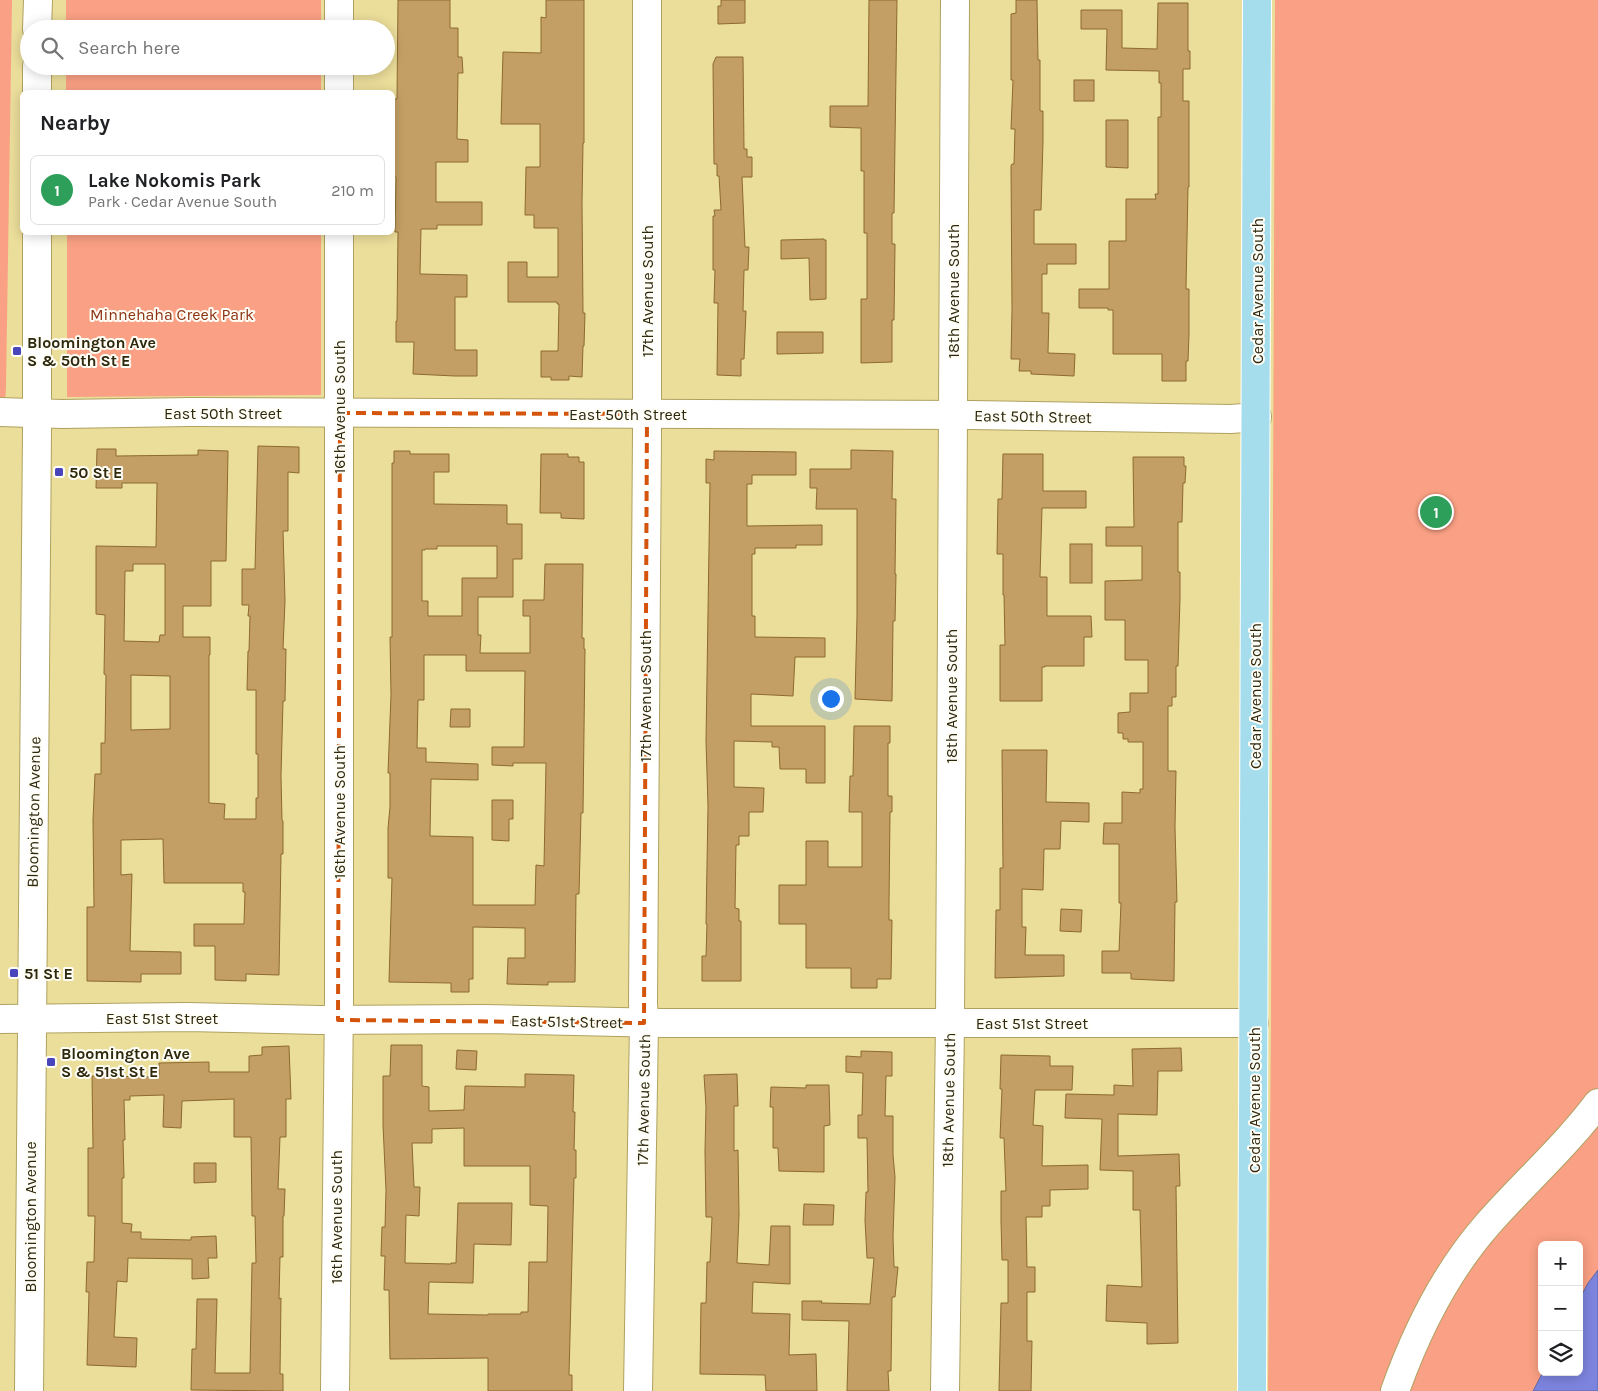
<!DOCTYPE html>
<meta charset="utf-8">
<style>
body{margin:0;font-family:Karla,sans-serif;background:#f6f6f6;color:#202124}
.controls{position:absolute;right:15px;bottom:15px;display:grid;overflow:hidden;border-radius:8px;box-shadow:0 2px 12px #0003}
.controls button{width:45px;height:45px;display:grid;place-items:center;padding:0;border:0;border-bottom:1px solid #e0e0e0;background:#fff;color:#202124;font:25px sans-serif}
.you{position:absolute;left:830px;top:698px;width:18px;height:18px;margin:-12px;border:4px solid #fff;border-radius:50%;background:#1a73e8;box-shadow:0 0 0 8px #1a73e833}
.badge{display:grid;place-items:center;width:32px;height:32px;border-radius:50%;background:#4946bc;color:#fff;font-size:16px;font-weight:700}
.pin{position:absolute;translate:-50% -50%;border:2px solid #fff;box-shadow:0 1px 5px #0006}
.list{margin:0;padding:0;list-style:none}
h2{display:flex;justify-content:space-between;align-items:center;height:65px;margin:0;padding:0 20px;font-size:21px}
h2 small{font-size:16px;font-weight:400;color:#757577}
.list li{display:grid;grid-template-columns:32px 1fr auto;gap:15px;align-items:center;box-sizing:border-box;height:70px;margin:0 10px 10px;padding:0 10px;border:1px solid #e0e0e0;border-radius:8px}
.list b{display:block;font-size:19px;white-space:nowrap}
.list p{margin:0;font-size:16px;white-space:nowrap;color:#757577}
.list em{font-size:16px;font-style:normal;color:#757577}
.icon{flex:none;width:28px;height:28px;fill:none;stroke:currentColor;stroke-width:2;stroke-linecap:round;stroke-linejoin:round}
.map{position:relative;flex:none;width:1598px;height:1391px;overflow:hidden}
.search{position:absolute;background:#fff;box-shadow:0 2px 12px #0003;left:20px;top:20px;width:375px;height:55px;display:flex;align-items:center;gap:12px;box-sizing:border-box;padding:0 18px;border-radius:28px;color:#757577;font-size:19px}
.panel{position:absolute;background:#fff;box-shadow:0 2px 12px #0003;left:20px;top:90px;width:375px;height:145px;border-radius:8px}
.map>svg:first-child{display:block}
.green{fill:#faa084;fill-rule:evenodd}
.water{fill:#7c84de;stroke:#65689f}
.building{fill:#c49f65;stroke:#8d6a30;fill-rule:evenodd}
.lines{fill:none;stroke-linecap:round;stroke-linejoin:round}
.minor-casing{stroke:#afa260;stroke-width:30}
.major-casing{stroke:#fff;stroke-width:30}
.minor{stroke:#fff;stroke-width:28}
.major{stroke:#a6ddec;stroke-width:28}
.marked{fill:none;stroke:#d5540c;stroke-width:4;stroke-dasharray:10 6;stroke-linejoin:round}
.poi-dot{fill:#4946bc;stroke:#fefdf6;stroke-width:2}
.labels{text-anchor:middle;stroke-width:4;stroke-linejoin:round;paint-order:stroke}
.street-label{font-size:16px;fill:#2e280d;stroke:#fefdf6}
.park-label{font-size:16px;fill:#8c3111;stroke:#fefdf6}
.poi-label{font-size:16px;font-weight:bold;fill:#2e280d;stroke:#fefdf6;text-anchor:start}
</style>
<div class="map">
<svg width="1598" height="1391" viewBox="0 0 1598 1391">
<rect width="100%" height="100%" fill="#ebdd9a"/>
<g class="green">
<polygon points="0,0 12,0 6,386 4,427 0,427"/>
<rect x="66" y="0" width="255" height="29"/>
<path d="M1275 0H1598V1391H1268L1271 1024ZM1542 1245H1579V1372H1542Z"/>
<rect x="66" y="66" width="255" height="26"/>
<polygon points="67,233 321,233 321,395 67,397"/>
</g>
<polygon class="water" points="1598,1270 1598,1391 1533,1391 1543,1372 1579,1372 1579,1300 1588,1283"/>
<g class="building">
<polygon points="398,0 450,0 450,28 458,28 458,57 462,57 463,73 458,73 457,139 468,140 468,162 436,162 436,202 482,202 482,225 437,225 437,229 421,229 420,274 467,275 467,297 455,297 455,350 477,350 477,376 455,376 413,374 414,342 396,342 396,321 397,321 398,232 395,232 396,177 394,177 393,99 397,99"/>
<polygon points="546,0 584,0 584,143 583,143 582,203 583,313 585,313 584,346 583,346 582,377 569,376 569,380 551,380 551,377 541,377 541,351 558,351 559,304 557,304 557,302 508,302 508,262 527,262 527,277 558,277 558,228 534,228 534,215 525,215 526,167 540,167 540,124 501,124 503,52 541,53 541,17 546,18"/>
<polygon points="721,0 745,0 745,23 718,24 718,6 721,6"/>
<polygon points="869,0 897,0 894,213 892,213 892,244 895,244 894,320 892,320 892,362 861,363 861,299 867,299 867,233 864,233 864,171 861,171 861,128 830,127 830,106 868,106"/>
<polygon points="1016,0 1037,0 1038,60 1040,60 1040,111 1043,111 1043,141 1041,210 1034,210 1034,244 1076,244 1076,264 1047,264 1047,274 1042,274 1042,313 1049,313 1048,353 1075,354 1074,376 1031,374 1031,371 1019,371 1020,359 1011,359 1012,310 1011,166 1012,164 1014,164 1015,129 1011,129 1013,80 1011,80 1011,14 1016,13"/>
<polygon points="1158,3 1188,3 1188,51 1190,51 1190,69 1183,69 1183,101 1189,101 1189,187 1188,187 1186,289 1189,289 1189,334 1188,361 1186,361 1186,381 1162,381 1162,354 1113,354 1113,310 1108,310 1108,308 1079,308 1079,289 1109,289 1109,241 1126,241 1126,199 1156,199 1155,194 1158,194 1158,117 1161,117 1161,83 1159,83 1159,71 1106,70 1107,29 1081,29 1081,10 1122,10 1122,48 1157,49"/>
<polygon points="716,57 743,57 744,149 747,149 747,157 752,157 752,177 742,177 745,247 749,247 748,270 744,270 743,311 746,311 744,359 741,359 741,376 717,375 718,303 714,303 715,270 713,270 713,216 715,216 714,210 721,210 719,176 717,176 717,164 714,164 713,64"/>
<rect x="1074" y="80" width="20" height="21"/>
<polygon points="1106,120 1128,120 1128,168 1106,167"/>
<polygon points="824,239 824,240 826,240 826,299 810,300 809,258 781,259 781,240"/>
<polygon points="777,332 823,332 823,353 777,354"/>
<path d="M258 446 299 447V473L288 472V531H283L285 601 283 649H286L285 701H283L281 776 282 820 283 821V854H281L279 975 246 974V981L215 980V946H194V924H244L245 892H243V883H164L163 839 121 840V875L132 874 130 951 181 952V974H141V982L87 981V907H94L93 820 95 774H101V743H105L106 675 104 674 105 615 96 614V546L156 547 157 483H122V488H96L97 449H116V456L198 455V450L228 451 226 561H211V606H183V637H210V655H209V803L225 804 224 819H256V798H258V754H256V690H247L248 651H249L250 616H248L249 605H242V569H255ZM133 564H165V635H160L159 642 124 641 125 571H133ZM131 675 170 676V729L131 730Z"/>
<polygon points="851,450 893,451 892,499 896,499 895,574 896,574 895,621 893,621 892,701 855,699 857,617 857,509 816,509 817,488 810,488 810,469 851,469"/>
<path d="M394 451H410V454H449V472H434V504L507 505V524H522V559H513V597H478V635H481L480 653H530V616H523V600H544L545 564H583L582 638H584V649H585L583 813H581L579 894H576L575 982H548V985L507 984 508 958H525V928L473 927V979H469V992H451V983L389 982 392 878H388V828L390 807V773H388L391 695 390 637H392V463H394ZM437 546H497V578H462V616H428V601H422V550H425V549H437ZM424 655H466V671H525L524 747H492V765L513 766V763H546L544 866 536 865 535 905H473V837L430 836 431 779 478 780V764L426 762V748H417L418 700H424Z"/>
<polygon points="714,451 796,452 796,475 752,475 752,484 747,484 747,526 822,525 822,545 796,545 796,548 755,548 755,554 752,554 752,616 755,616 755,637 825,638 825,657 795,657 793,696 751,694 751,726 825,726 825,783 806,783 806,769 780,769 779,747 772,747 772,742 734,741 734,787 764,788 763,812 749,812 749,836 739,836 739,845 736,845 735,908 739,909 739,921 741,921 741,981 702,981 702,956 706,956 707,924 706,924 708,806 706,741 710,483 706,483 706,459 714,460"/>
<polygon points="541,454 568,454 568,457 579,457 579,462 584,462 584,519 561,518 561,513 540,513"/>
<polygon points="1003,454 1043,454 1043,491 1086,491 1086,508 1042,508 1040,577 1047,577 1047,616 1091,616 1092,637 1084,637 1084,666 1045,666 1045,667 1042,667 1042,701 1000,701 1000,645 1005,645 1004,595 1003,595 1003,554 997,554 998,499 1002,499"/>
<polygon points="1133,457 1184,457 1184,466 1186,466 1185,483 1183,483 1182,522 1178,522 1178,572 1180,572 1180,598 1178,666 1176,666 1176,697 1172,697 1172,706 1168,706 1168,771 1176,771 1175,827 1177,902 1175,902 1174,981 1131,979 1131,973 1102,973 1102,951 1119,951 1121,903 1119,903 1119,844 1103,844 1104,823 1122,823 1122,792 1140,793 1140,789 1143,789 1143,742 1128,742 1128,739 1123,739 1123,733 1118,733 1118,713 1130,712 1130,693 1148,693 1148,660 1125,660 1125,620 1105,620 1105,581 1142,580 1142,546 1106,546 1106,527 1134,527"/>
<rect x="1070" y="544" width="22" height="39"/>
<polygon points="451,709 470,709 470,727 450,727"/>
<polygon points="854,726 890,726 890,743 888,743 888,796 892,796 892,812 890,812 889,905 889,920 892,920 891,979 877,979 877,988 851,988 851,968 806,968 806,924 779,924 779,885 806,885 806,841 828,841 828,867 862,867 862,812 849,812 850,776 853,776"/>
<polygon points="1002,750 1047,750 1046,802 1089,803 1089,822 1061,821 1060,849 1044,849 1043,890 1022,889 1022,927 1026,927 1025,955 1064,955 1064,976 995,978 996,910 1000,910 1000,868 1003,868"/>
<polygon points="492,800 513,800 513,819 509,819 509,841 492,840"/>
<polygon points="1061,909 1082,910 1081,932 1060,931"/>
<path d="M391 1045H422V1086L429 1087V1111L464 1110 465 1086 525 1087V1074L574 1075 573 1112H575L574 1150H576V1178H574L569 1375H572V1391H488V1358L390 1359 389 1290H384L385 1256H381L382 1227H385L386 1190 383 1125V1076H390ZM464 1128V1166H530V1205L548 1206 547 1262H529L528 1312H521V1314H488V1315L428 1314 429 1282 473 1283 474 1244 511 1245 512 1203H458L456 1263H451V1264L405 1263 406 1215 419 1216 420 1187H414L412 1143H432V1129Z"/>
<polygon points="289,1046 291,1099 286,1099 286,1137 280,1137 278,1189 285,1189 284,1216 283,1216 283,1257 280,1257 279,1299 281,1298 280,1374 283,1374 283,1391 191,1390 192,1349 196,1349 197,1299 217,1299 215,1373 250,1373 252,1263 256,1263 255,1216 252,1216 251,1137 234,1137 234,1099 182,1101 181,1128 163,1127 164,1095 130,1096 130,1100 124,1100 125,1140 123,1140 124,1178 122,1178 122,1223 132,1224 131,1232 141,1232 141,1239 191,1240 191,1237 216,1236 217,1258 208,1258 209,1278 192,1279 192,1259 128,1258 127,1282 117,1281 114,1337 137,1338 136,1367 87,1365 89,1292 86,1292 87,1262 94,1262 95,1216 88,1216 88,1148 93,1148 92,1076 159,1077 159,1063 209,1062 209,1072 249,1072 249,1056 262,1055 262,1047"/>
<polygon points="1181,1048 1182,1071 1158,1071 1157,1115 1118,1114 1118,1156 1179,1154 1180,1186 1176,1186 1178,1343 1147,1344 1147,1323 1106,1321 1107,1285 1142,1287 1140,1210 1133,1210 1133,1171 1100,1170 1102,1119 1065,1118 1066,1094 1114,1095 1114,1085 1133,1086 1132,1049"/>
<polygon points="457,1050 477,1051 476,1070 456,1069"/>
<polygon points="861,1051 892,1052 892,1076 886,1076 885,1116 893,1116 893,1155 895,1177 893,1237 894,1267 898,1267 895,1297 892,1297 891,1371 888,1371 889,1391 847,1391 849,1321 802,1320 802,1301 822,1301 821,1303 870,1304 874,1258 867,1258 865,1220 866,1192 868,1192 867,1138 858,1138 858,1115 862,1115 863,1073 846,1072 846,1056 861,1057"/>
<polygon points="1001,1055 1050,1056 1050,1066 1073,1066 1072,1090 1035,1090 1033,1125 1043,1126 1042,1166 1088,1165 1088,1189 1050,1190 1050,1206 1042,1206 1042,1217 1026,1217 1027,1267 1035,1267 1035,1292 1027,1292 1027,1341 1032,1341 1031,1391 999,1391 1001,1303 1008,1303 1008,1260 1002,1260 1001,1221 1001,1191 1006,1191 1004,1138 1000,1138 1002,1089 1000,1089"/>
<polygon points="737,1074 738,1106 734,1106 734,1151 738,1150 739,1215 737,1263 769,1265 771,1226 790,1226 790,1284 753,1282 752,1313 790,1314 789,1355 816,1354 817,1391 766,1391 765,1375 700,1374 701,1303 706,1303 707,1262 710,1262 712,1217 706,1217 705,1151 706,1107 704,1075"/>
<polygon points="806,1085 829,1085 830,1125 824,1126 824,1172 779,1171 778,1148 773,1148 773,1107 770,1107 771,1087 806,1088"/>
<polygon points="194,1163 216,1163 216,1182 194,1183"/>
<polygon points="804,1204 834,1205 833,1225 803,1225"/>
</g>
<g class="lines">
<g class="minor-casing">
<g id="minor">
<polyline points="339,0 339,29"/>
<polyline points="37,29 38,0"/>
<polyline points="339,66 339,92"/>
<polyline points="37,92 37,66"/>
<polyline points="0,412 62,414 191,412 971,415 1231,419 1257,417"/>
<polyline points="0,1019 187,1017 320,1020 483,1019 663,1023 1254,1023"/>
<polyline points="29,1391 37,431 37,232"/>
<polyline points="335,1391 339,1001 339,232"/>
<polyline points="638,1391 644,1023 643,1003 647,433 647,0"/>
<polyline points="945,1391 950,1023 955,0"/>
<path d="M1395 1391C1416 1332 1446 1272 1487 1225 1523 1184 1565 1147 1598 1103"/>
</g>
</g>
<g class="major-casing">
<polyline id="major" points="1252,1391 1257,0"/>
</g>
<use href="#minor" class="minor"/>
<use href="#major" class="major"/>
</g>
<path class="marked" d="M340 413 647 414 644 1023 338 1020Z"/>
<g class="poi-dot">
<rect x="12" y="346" width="10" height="10" rx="2.5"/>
<rect x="54" y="467" width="10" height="10" rx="2.5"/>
<rect x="9" y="968" width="10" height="10" rx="2.5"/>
<rect x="46" y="1057" width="10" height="10" rx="2.5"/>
</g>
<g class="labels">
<g class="street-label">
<text transform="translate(647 291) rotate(-90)" y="6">17th Avenue South</text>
<text transform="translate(953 291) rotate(-90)" y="6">18th Avenue South</text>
<text transform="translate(1257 291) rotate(-90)" y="6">Cedar Avenue South</text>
<text transform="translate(339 407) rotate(-90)" y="6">16th Avenue South</text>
<text x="223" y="419">East 50th Street</text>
<text x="628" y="420">East 50th Street</text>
<text transform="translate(1033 416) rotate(1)" y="6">East 50th Street</text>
<text transform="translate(645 696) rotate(-90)" y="6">17th Avenue South</text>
<text transform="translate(951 696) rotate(-90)" y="6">18th Avenue South</text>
<text transform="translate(1255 696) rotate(-90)" y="6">Cedar Avenue South</text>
<text transform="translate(33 812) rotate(-89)" y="6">Bloomington Avenue</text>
<text transform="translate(339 812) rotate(-90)" y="6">16th Avenue South</text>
<text x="162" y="1024">East 51st Street</text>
<text transform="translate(567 1021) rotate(1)" y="6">East 51st Street</text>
<text x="1032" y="1029">East 51st Street</text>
<text transform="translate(643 1100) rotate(-89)" y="6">17th Avenue South</text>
<text transform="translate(948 1100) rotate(-89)" y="6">18th Avenue South</text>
<text transform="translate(1254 1100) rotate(-90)" y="6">Cedar Avenue South</text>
<text transform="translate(30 1217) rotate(-90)" y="6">Bloomington Avenue</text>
<text transform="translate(336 1217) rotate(-90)" y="6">16th Avenue South</text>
</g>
<g class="park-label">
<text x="172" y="320">Minnehaha Creek Park</text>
</g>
<g class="poi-label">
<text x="27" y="348">Bloomington Ave<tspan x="27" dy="18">S &amp; 50th St E</tspan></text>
<text x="69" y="478">50 St E</text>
<text x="24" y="979">51 St E</text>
<text x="61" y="1059">Bloomington Ave<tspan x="61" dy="18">S &amp; 51st St E</tspan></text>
</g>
</g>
</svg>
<div class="controls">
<button>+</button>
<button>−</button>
<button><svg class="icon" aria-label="layers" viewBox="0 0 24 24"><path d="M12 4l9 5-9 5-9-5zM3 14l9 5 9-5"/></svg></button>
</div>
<div class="you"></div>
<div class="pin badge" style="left:1436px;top:512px;background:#2e9e5b">1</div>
<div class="search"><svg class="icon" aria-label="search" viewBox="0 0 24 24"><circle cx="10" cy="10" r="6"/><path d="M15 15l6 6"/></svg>Search here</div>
<section class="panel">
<h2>Nearby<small></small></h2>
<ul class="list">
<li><span class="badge" style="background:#2e9e5b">1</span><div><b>Lake Nokomis Park</b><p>Park · Cedar Avenue South</p></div><em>210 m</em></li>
</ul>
</section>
</div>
